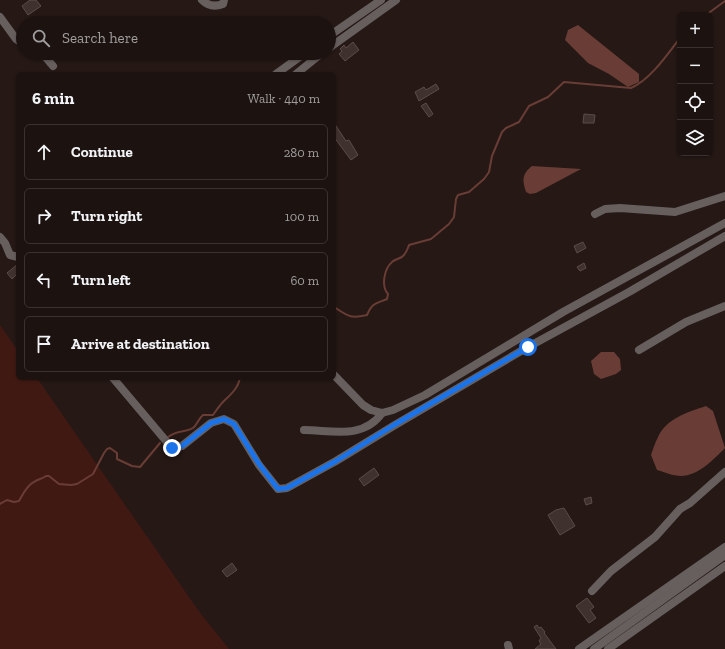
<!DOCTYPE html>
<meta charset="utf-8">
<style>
body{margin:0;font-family:"Zilla Slab",serif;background:#29201e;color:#f1f3f6}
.controls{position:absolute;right:12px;top:12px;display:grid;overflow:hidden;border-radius:6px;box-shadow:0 1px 3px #0004}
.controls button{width:36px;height:36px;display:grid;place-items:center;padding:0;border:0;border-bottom:1px solid #3a3230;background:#1c1210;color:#f1f3f6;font:20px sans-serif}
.stop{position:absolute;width:12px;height:12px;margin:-9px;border:3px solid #1a73e8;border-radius:50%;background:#fff}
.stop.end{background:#1a73e8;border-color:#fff;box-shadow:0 1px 4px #0008}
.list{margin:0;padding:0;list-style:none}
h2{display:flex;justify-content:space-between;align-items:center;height:52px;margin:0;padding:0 16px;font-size:17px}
h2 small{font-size:13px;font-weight:400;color:#a09e9f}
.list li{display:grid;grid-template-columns:26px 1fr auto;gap:12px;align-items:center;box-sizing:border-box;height:56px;margin:0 8px 8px;padding:0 8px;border:1px solid #3a3230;border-radius:6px}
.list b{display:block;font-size:15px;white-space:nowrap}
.list em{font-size:13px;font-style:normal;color:#a09e9f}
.icon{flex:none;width:22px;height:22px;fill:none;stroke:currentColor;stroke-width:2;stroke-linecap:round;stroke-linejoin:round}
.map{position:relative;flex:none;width:725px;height:649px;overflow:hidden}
.search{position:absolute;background:#1c1210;box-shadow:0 1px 3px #0004;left:16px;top:16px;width:320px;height:44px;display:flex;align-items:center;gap:10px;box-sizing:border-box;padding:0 14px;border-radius:22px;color:#a09e9f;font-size:15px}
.panel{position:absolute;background:#1c1210;box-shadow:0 1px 3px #0004;left:16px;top:72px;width:320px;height:308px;border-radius:6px}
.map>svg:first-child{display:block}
.green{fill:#411913}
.water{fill:#693d35}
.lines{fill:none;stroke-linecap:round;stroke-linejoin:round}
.stream{stroke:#693d35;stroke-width:2}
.building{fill:#3f312e;stroke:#5c4c49}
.minor{stroke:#665f5e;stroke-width:8}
.route{stroke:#1a73e8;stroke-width:5}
</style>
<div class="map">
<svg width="725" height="649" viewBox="0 0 725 649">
<rect width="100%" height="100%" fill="#251815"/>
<polygon class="green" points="0,325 18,351 18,378 37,378 198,610 229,649 0,649"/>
<g class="water">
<polygon points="578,25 639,74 639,82 628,87 609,74 588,63 565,40 568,30"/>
<path d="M532 166 581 169 536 193 530 194 526 192C522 180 522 174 532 166Z"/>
<polygon points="601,352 614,352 620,359 621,370 616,374 601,379 594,374 591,361"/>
<path d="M706 406 713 411 725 448C714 459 698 476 681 476 673 476 664 472 657 470L651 455C653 449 655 443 658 437 667 418 688 412 706 406Z"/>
</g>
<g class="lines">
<g class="stream">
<polyline points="706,15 725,1"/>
<path d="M334 307C348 316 350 319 367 315 372 303 375 304 387 299L388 294C381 286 384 269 392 262 395 259 400 259 403 256 406 253 408 248 409 245L431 239 449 224 454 217 456 199 458 195 469 192 484 179 489 172 492 156 502 132 506 128 519 122 529 106 548 97 564 82 631 88C650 80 667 55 680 38"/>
<path d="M168 437C178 429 185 433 193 428 197 425 198 419 203 415H213C216 411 219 406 223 402 230 395 238 389 240 378"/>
<path d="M0 504 7 500 14 502 19 501C23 494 27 485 34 482 38 479 42 479 46 476H49L59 484 71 485 77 484 93 474 104 453 107 449 110 448 117 453V459L132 466 140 467 160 443"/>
</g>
</g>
<g class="building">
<polygon points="30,0 36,0 41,6 28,15 22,6"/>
<polygon points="353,42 359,50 345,61 339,54 342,51 340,49 344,45 346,48"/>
<polygon points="436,84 439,89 419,101 415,92 424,87 426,90"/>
<polygon points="426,103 433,114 429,117 421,106"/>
<polygon points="584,114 595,115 594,123 583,123"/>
<polygon points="334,123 346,141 349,140 358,155 351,160 334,137"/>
<polygon points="583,242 586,248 577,253 574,246"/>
<polygon points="584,263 586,268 580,271 577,267"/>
<polygon points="18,264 18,273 12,279 7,273"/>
<polygon points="374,468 379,475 364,486 359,479"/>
<polygon points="591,497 592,503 586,505 584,499"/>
<polygon points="564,508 575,526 560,535 548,515 556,510"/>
<polygon points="232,563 237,570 227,577 222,571"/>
<polygon points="587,598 594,607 590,610 596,618 589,623 576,606"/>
<polygon points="537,625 539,628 541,627 545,632 544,633 556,649 535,649 541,644 539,641 541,638 534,627"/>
</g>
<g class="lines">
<g class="minor">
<path d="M202 0C208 6 215 7 223 4L224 0"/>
<polyline points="0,17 16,39 23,44"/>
<polyline points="329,36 381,0"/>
<polyline points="329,48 396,0"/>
<polyline points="42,53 53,66"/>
<polyline points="276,74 305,53"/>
<polyline points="296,74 322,53"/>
<polyline points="595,214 605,209 620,208 675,212 725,196"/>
<polyline points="0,237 5,243 10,255 18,257"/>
<polyline points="639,350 686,322 725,306"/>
<polyline points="334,375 363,405 371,410 382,413 393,410 425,395 563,312 725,223"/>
<polyline points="113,378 172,448 182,446 211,423 224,419 234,424 259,465 278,489 287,488 336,461 395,425 528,347 629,292 725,236"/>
<path d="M304 430C331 430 363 440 382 413"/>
<polyline points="592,591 611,571 655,537 680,509 690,503 725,472"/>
<polyline points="508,645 509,649"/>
<polyline points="579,649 725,547"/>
<polyline points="594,649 725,555"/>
<polyline points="608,649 725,566"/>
</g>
</g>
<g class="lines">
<polyline class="route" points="172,448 182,446 211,423 224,419 234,424 259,464 278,489 287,488 336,461 394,425 528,347"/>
</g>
</svg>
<div class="controls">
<button>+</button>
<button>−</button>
<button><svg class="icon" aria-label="locate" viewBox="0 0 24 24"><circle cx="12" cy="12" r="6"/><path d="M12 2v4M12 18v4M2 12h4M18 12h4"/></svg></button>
<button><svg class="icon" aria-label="layers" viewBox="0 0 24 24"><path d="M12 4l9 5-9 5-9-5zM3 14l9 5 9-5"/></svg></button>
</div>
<div class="stop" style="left:528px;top:347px"></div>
<div class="stop end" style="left:172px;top:448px"></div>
<div class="search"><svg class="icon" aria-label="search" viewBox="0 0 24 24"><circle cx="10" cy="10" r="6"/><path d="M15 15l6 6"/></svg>Search here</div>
<section class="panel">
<h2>6 min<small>Walk · 440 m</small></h2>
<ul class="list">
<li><svg class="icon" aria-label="ahead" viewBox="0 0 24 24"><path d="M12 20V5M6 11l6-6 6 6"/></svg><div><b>Continue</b></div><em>280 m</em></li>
<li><svg class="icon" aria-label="right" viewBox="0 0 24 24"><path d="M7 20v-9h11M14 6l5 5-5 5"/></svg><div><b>Turn right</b></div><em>100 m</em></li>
<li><svg class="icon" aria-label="left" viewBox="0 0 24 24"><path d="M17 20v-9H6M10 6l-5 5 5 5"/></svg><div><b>Turn left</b></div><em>60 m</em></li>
<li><svg class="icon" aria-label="arrive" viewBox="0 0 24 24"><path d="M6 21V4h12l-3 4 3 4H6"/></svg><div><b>Arrive at destination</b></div></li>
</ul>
</section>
</div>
